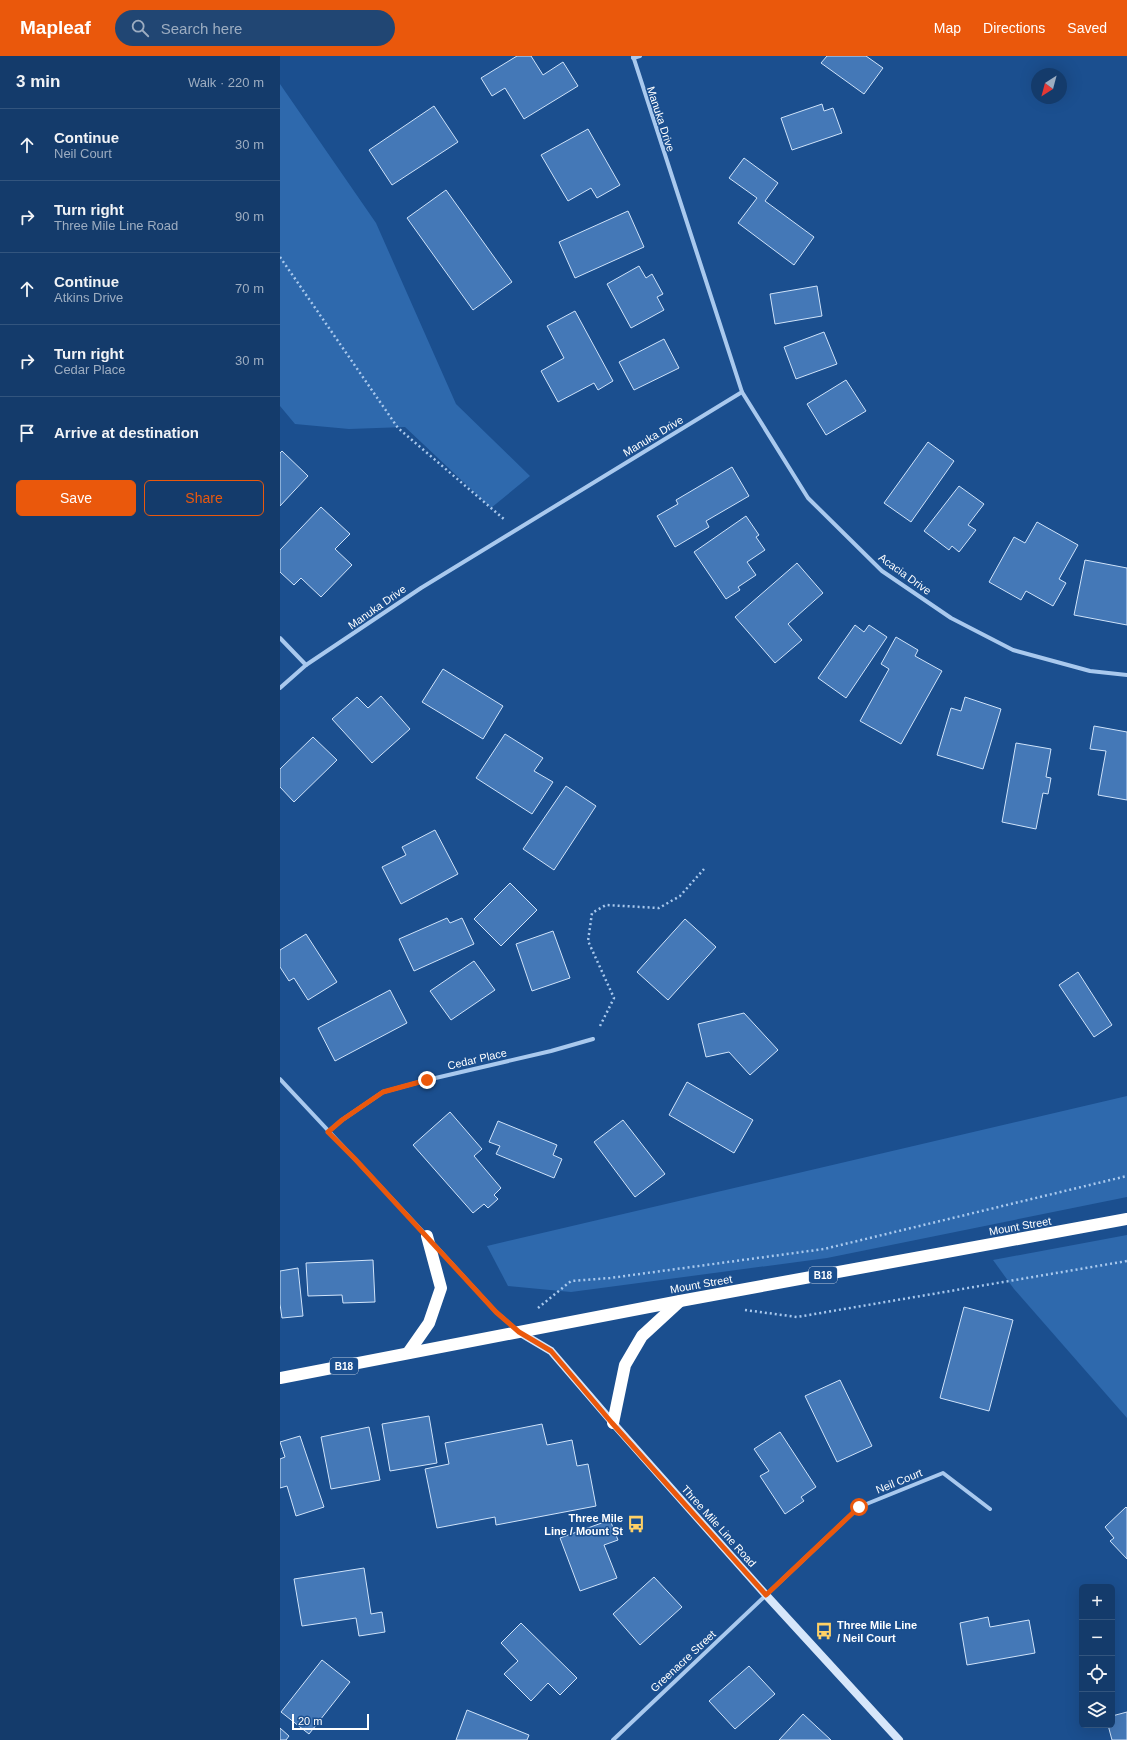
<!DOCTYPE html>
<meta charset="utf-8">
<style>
body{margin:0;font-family:Arial,sans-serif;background:#214673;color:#f1f3f6}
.controls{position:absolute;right:12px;bottom:12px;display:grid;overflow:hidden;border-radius:6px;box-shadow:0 4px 16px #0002}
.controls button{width:36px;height:36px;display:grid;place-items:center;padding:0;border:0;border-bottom:1px solid #33557e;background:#143b6b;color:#f1f3f6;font:20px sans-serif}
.compass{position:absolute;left:751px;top:12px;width:36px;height:36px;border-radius:50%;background:#143b6b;box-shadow:0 4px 16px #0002;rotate:216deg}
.scale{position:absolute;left:12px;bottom:10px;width:77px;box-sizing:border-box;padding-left:4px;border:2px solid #fff;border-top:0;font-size:11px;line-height:14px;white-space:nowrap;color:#fff;-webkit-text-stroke:3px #1b4f8f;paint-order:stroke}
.stop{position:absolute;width:12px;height:12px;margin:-9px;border:3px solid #ea580c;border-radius:50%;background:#fff}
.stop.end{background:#ea580c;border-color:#fff;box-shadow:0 1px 4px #0008}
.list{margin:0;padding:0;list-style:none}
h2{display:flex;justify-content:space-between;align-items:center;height:52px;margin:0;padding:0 16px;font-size:17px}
h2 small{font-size:13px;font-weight:400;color:#9dadc1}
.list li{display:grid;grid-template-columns:26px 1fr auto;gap:12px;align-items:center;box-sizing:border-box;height:72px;padding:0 16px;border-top:1px solid #33557e}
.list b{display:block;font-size:15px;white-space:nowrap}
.list p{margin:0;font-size:13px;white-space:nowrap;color:#9dadc1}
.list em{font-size:13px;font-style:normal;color:#9dadc1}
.actions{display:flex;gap:8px;padding:12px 16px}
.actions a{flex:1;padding:9px 0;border:1px solid #ea580c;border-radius:6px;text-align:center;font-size:14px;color:#ea580c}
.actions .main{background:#ea580c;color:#fff}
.icon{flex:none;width:22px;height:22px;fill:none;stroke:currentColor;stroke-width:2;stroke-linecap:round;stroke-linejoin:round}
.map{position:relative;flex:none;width:847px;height:1684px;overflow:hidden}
header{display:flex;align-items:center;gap:24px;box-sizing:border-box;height:56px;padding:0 20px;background:#ea580c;color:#fff}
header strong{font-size:19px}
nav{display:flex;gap:22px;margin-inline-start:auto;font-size:14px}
.search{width:280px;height:36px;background:#214673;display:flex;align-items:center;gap:10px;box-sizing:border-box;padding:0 14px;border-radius:22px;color:#9dadc1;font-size:15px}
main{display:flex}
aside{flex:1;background:#143b6b}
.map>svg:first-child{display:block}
.green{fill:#2e69ad}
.building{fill:#4478b7;stroke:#cfe3fa}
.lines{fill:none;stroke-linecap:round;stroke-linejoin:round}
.path{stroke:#a9c9ee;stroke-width:2.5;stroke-dasharray:2 3;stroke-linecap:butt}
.street{stroke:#a9c9ee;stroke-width:4}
.secondary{stroke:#d6e6fa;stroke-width:8}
.highway{stroke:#fff;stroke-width:12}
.route{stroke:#ea580c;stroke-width:5}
.labels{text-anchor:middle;stroke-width:3;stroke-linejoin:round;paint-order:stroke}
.shield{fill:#1b4f8f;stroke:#bbcadd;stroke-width:1}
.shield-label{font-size:10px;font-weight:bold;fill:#fff}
.street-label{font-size:11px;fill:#fff;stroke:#1b4f8f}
.poi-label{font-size:11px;font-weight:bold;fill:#fff;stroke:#1b4f8f;text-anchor:end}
</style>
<header>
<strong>Mapleaf</strong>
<div class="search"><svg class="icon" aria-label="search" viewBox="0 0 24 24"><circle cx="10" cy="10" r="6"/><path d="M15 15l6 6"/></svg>Search here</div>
<nav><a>Map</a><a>Directions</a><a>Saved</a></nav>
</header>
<main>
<aside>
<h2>3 min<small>Walk · 220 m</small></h2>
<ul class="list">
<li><svg class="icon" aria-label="ahead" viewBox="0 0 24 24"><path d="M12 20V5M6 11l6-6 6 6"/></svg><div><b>Continue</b><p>Neil Court</p></div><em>30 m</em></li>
<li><svg class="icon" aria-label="right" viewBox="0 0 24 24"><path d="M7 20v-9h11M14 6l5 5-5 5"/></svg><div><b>Turn right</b><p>Three Mile Line Road</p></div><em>90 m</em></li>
<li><svg class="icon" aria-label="ahead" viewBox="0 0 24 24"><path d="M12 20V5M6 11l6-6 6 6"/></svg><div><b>Continue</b><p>Atkins Drive</p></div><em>70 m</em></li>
<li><svg class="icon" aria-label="right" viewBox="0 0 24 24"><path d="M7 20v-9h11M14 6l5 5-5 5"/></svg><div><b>Turn right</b><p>Cedar Place</p></div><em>30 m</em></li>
<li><svg class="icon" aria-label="arrive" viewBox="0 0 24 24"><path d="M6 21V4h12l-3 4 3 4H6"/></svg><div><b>Arrive at destination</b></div></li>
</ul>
<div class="actions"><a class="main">Save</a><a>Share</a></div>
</aside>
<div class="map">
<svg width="847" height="1684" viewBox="0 0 847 1684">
<rect width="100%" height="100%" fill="#1b4f8f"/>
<g class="green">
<polygon points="0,28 96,167 176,348 250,420 211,452 125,371 69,373 15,368 0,350"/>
<polygon points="847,1040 847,1141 547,1202 291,1236 228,1230 207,1190"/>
<polygon points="847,1179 847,1362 734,1233 713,1204"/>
</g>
<g class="building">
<polygon points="237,0 251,0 263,19 283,6 298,30 244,63 225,32 212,40 201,22"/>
<polygon points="547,0 586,0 603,12 584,38 541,7"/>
<polygon points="542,48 544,55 553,52 562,77 512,94 501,62"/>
<polygon points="154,50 178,86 112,129 89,94"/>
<polygon points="308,73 340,129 317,142 311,132 288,145 261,99"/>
<polygon points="464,102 498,127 485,145 534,181 514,209 458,167 477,142 449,122"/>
<polygon points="166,134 232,226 193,254 127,162"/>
<polygon points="348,155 364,191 295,222 279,186"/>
<polygon points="359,210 366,222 372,218 383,238 377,241 384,254 351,272 327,228"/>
<polygon points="537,230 542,260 495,268 490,238"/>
<polygon points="295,255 333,325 318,334 314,327 278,346 261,315 284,302 267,270"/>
<polygon points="544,276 557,308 516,323 504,291"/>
<polygon points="384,283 399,312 354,334 339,306"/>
<polygon points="566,324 586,355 546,379 527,348"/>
<polygon points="648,386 674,405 631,466 604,447"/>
<polygon points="2,395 28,420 0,450 0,397"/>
<polygon points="452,411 469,440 426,465 429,471 395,491 377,460 398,448 396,444"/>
<polygon points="679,430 704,448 688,469 696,474 679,496 672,490 669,494 644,475"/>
<polygon points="41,451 70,478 55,493 72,509 41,541 21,522 14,529 0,516 0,494"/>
<polygon points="466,460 479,479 476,481 485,494 467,506 476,519 458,531 460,534 446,543 414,496"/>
<polygon points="757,466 798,489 779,523 786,527 773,550 746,535 741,544 709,526 734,481 745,487"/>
<polygon points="805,504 847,512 847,569 794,559"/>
<polygon points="517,507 543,537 508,568 522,584 495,607 455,561"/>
<polygon points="575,569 584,576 589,569 607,581 566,642 538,622"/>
<polygon points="616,581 638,594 635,600 662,615 621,688 580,665 609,613 601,608"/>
<polygon points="163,613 223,650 203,683 142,646"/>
<polygon points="101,640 130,673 92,707 52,663 77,641 88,652"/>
<polygon points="685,641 721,653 703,713 657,699 671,652 681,655"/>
<polygon points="814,670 847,676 847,744 818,739 826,695 810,693"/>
<polygon points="225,678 263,702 254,715 273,726 252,758 196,722"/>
<polygon points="33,681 57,704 14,746 0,731 0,713"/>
<polygon points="736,687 771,693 766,721 771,722 768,738 763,737 756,773 722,766"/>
<polygon points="286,730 316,750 274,814 243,793"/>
<polygon points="155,774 178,818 121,848 102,811 126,799 122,791"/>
<polygon points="230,827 257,854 221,890 194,863"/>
<polygon points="167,862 170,867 182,862 194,888 134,915 119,883"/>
<polygon points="405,863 436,891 388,944 357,916"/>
<polygon points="273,875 290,922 252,935 236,888"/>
<polygon points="26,878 57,926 28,944 14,922 9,925 0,911 0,894"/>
<polygon points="194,905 215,934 171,964 150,935"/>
<polygon points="798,916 832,969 814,981 779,929"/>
<polygon points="110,934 127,967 55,1005 38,972"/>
<polygon points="464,957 498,994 470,1019 449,996 426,1001 418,968"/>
<polygon points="407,1026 473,1064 454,1097 389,1059"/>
<polygon points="170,1056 202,1093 194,1100 221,1132 214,1139 218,1143 208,1152 204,1148 193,1157 133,1089"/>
<polygon points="343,1064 385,1118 355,1141 314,1086"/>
<polygon points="218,1065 277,1089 273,1099 282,1103 274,1122 216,1098 220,1090 209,1086"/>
<polygon points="93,1204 95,1246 63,1247 62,1239 28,1240 26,1207"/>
<polygon points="18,1212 23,1260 2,1262 0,1248 0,1215"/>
<polygon points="684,1251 733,1264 709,1355 660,1342"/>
<polygon points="560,1324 592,1390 557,1406 525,1340"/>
<polygon points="149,1360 157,1407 110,1415 102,1368"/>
<polygon points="262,1368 267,1389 292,1384 297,1410 308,1408 316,1450 216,1469 215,1461 157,1472 145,1413 169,1408 165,1387"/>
<polygon points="89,1371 100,1424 51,1433 41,1381"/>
<polygon points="500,1376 536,1431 521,1441 524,1445 505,1458 480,1420 489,1415 474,1393"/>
<polygon points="20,1380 44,1451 16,1460 7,1430 0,1432 0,1403 5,1401 0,1386"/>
<polygon points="846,1451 847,1452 847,1503 830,1485 834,1482 825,1471"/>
<polygon points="330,1464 338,1484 324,1489 337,1522 300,1535 280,1482"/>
<polygon points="84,1512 91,1558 102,1556 105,1576 79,1580 76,1562 22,1570 14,1523"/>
<polygon points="374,1521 402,1551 360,1589 333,1558"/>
<polygon points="708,1561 710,1571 749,1564 755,1597 687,1609 680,1567"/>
<polygon points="241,1567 297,1622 280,1639 268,1627 251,1645 224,1618 238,1605 221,1587"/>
<polygon points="42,1604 70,1626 29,1678 1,1656"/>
<polygon points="469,1610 495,1638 455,1673 429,1645"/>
<polygon points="187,1654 249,1679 247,1684 176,1684"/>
<polygon points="847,1656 847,1684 832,1684 828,1669 832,1669 832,1660"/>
<polygon points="523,1658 551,1684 499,1684"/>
<polygon points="0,1672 9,1680 6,1684 0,1684"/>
</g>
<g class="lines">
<g class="path">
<polyline points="0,201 118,372 225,464"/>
<polyline points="320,970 334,942 308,885 312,857 326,849 379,852 400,840 424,813"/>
<polyline points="258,1252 291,1225 330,1222 544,1193 847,1120"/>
<polyline points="465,1254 517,1261 847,1205"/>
</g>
<g class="street">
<polyline points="353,2 360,0"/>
<polyline points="462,336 528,442 602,515 671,562 733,594 810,615 847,619"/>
<polyline points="0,582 26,609"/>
<polyline points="0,632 26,609 141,532 462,336 353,0"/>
<polyline points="0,1023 146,1179"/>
<polyline points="48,1076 62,1064 103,1036 147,1024 271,995 313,983"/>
<polyline points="153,1187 216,1256 237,1274"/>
<polyline points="333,1684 579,1451 663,1417 710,1453"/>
</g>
<polyline class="secondary" points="239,1276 271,1295 333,1367 486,1539 619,1684"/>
<g class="highway">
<polyline points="128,1297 149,1267 161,1232 147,1180"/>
<polyline points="0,1322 400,1245 847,1163"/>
<polyline points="333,1367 345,1309 362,1280 400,1245"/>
</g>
</g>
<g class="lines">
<polyline class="route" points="147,1024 103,1036 62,1064 48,1076 75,1103 216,1256 239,1276 271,1295 332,1367 486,1539 579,1451"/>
</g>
<defs>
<g id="bus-bare" transform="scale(1.38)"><path d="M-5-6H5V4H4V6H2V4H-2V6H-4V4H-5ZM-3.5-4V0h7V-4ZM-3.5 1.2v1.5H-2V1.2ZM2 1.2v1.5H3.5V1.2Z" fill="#ffd166" stroke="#1b4f8f" stroke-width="2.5" paint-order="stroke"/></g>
</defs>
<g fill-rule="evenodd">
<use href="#bus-bare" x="356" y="1468"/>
<use href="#bus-bare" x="544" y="1575"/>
</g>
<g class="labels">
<g class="shield">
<rect x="529" y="1211" width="28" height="16" rx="3"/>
<rect x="50" y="1302" width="28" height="16" rx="3"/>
</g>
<g class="shield-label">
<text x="543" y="1223">B18</text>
<text x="64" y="1314">B18</text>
</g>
<g class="street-label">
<text transform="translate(381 63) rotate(72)" y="4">Manuka Drive</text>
<text transform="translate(373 380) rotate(-31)" y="4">Manuka Drive</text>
<text transform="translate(625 518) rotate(36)" y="4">Acacia Drive</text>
<text transform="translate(97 551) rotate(-35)" y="4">Manuka Drive</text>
<text transform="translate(197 1003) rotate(-13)" y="4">Cedar Place</text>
<text transform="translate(740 1170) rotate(-10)" y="4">Mount Street</text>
<text transform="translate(421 1228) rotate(-10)" y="4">Mount Street</text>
<text transform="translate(619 1425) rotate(-22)" y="4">Neil Court</text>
<text transform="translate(439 1470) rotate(48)" y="4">Three Mile Line Road</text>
<text transform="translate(403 1605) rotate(-43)" y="4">Greenacre Street</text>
</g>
<g class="poi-label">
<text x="343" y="1466">Three Mile<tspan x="343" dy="13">Line / Mount St</tspan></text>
<text x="557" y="1573" text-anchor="start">Three Mile Line<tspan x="557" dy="13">/ Neil Court</tspan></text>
</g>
</g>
</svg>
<div class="controls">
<button>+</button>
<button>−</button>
<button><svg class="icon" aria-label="locate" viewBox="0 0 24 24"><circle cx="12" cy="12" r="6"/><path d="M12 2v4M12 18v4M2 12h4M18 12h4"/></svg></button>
<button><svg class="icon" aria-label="layers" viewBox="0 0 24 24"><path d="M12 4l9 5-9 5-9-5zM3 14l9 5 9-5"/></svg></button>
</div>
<svg class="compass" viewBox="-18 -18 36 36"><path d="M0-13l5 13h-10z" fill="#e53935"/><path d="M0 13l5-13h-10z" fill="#9dadc1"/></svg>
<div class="scale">20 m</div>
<div class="stop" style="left:579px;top:1451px"></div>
<div class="stop end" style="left:147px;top:1024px"></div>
</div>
</main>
